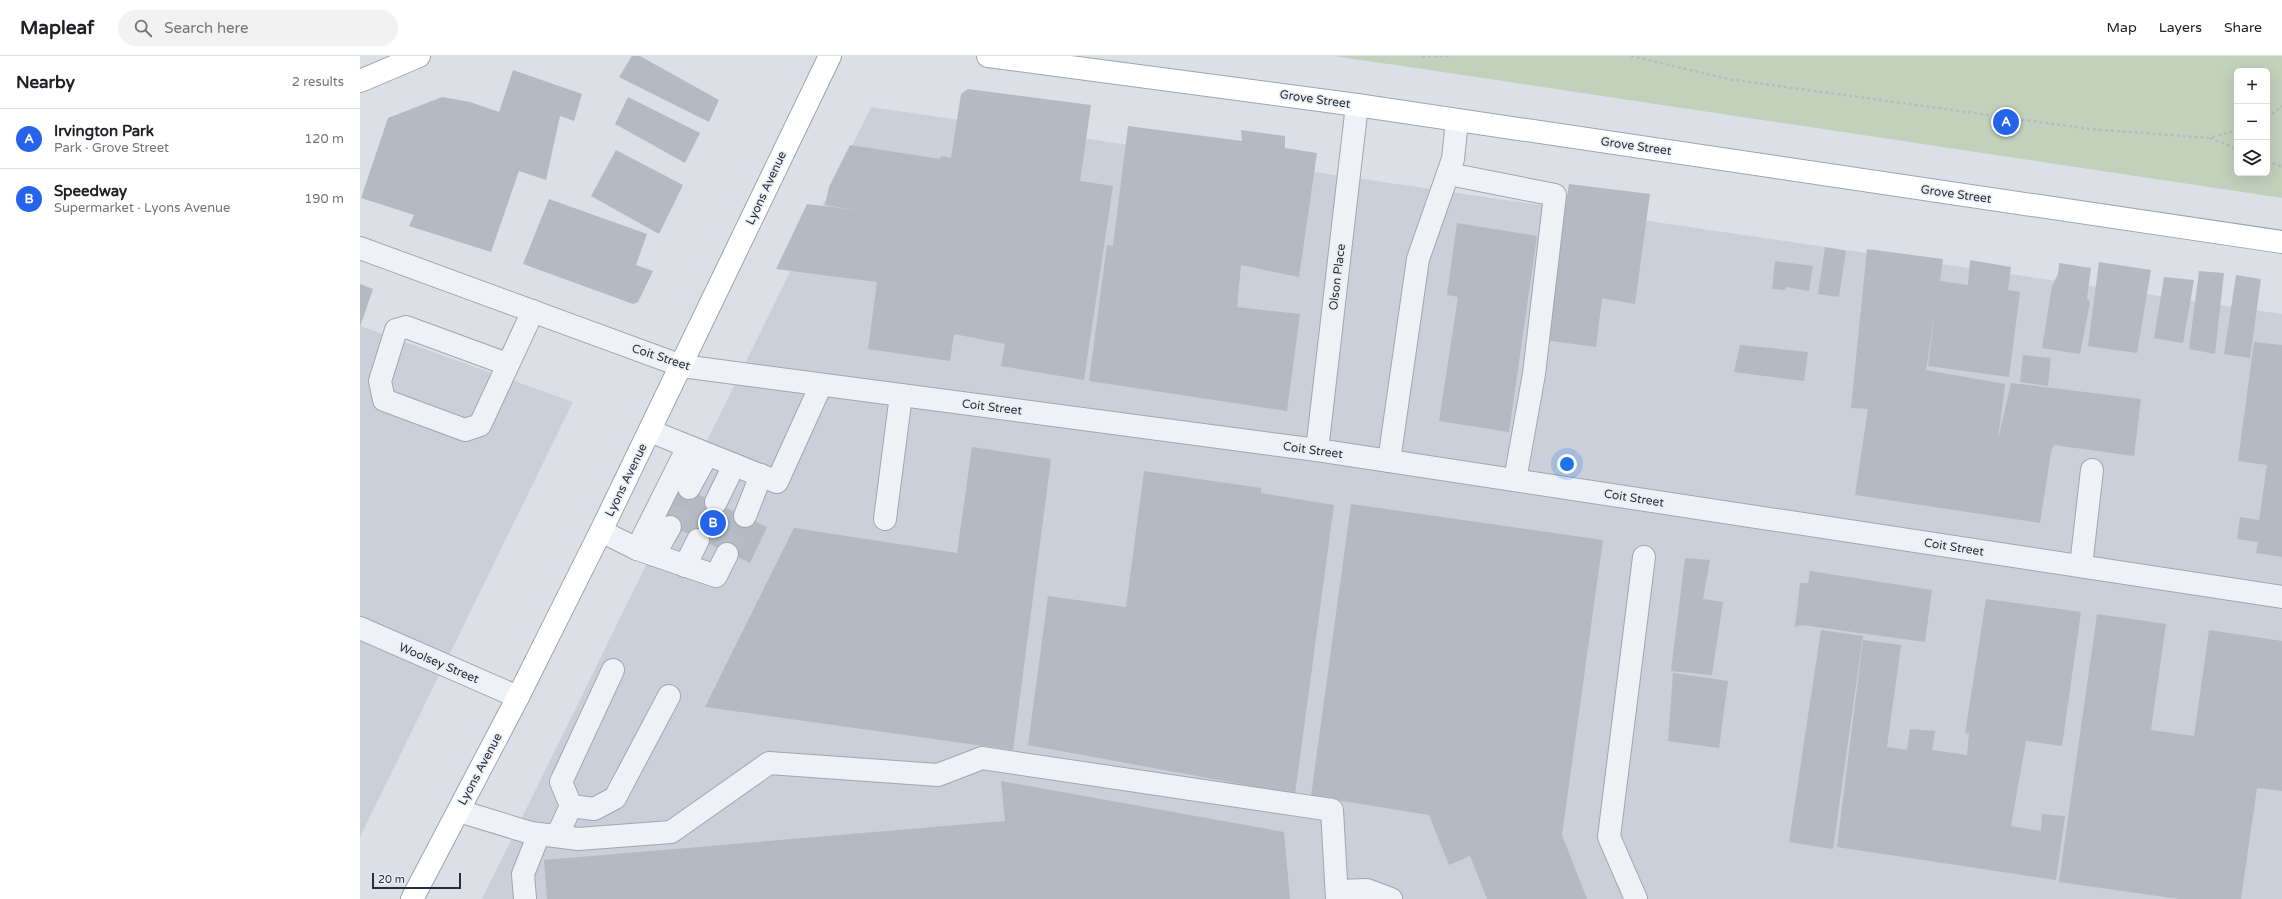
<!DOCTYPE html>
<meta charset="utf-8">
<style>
body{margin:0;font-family:"Varela Round",sans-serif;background:#f2f2f2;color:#202124}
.controls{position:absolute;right:12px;top:12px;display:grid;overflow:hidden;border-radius:6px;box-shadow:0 4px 16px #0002}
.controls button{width:36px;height:36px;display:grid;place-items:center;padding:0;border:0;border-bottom:1px solid #e0e0e0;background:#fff;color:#202124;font:20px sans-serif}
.scale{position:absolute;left:12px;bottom:10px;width:89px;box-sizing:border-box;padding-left:4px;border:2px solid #252f3d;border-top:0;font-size:11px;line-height:14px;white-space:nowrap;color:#252f3d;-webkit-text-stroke:3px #ebeff4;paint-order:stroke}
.you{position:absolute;left:1207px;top:408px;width:14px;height:14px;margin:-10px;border:3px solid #fff;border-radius:50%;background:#1a73e8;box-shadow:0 0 0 6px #1a73e833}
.badge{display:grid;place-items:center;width:26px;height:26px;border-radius:50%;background:#2563eb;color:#fff;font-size:13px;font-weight:700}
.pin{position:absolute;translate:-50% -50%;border:2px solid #fff;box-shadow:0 1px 4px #0006}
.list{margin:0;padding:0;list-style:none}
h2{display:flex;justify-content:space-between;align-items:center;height:52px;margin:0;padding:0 16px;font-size:17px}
h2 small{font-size:13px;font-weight:400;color:#757577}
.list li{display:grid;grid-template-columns:26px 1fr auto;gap:12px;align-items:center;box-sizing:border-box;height:60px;padding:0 16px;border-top:1px solid #e0e0e0}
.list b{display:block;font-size:15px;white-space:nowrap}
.list p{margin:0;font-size:13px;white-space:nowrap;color:#757577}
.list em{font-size:13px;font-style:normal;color:#757577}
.icon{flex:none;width:22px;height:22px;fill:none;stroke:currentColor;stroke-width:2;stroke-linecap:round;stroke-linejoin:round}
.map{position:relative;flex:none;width:1922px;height:843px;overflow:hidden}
header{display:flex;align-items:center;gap:24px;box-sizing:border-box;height:56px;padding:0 20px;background:#fff;border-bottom:1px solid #e0e0e0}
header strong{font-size:19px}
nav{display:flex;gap:22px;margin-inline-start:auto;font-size:14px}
.search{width:280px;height:36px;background:#f2f2f2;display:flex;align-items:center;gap:10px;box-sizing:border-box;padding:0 14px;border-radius:22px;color:#757577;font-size:15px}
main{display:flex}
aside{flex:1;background:#fff}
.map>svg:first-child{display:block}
.built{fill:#cacfd9}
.green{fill:#c2d1bc;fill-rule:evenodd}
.building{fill:#b3bac3}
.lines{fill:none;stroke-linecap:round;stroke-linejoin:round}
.minor-tunnel{stroke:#b7bdc4;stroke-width:22;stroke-dasharray:22 11;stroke-linecap:butt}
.minor-casing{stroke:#a1a7b0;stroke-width:24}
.major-casing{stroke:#9ba5b2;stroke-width:24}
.path{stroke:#b6bbc1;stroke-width:2.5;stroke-dasharray:3 3;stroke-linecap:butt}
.minor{stroke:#eef1f5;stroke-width:22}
.major{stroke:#fff;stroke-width:22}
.labels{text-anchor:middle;stroke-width:3.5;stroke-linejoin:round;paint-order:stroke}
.street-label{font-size:12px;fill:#252f3d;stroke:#ebeff4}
</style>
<header>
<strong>Mapleaf</strong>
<div class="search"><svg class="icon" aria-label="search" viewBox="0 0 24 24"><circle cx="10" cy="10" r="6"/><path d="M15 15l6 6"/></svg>Search here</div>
<nav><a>Map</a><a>Layers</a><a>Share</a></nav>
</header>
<main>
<aside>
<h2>Nearby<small>2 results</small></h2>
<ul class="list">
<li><span class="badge">A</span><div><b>Irvington Park</b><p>Park · Grove Street</p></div><em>120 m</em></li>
<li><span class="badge">B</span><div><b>Speedway</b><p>Supermarket · Lyons Avenue</p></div><em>190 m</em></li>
</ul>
</aside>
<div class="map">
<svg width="1922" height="843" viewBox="0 0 1922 843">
<rect width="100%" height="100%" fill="#dce0e6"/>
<g class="built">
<polygon points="511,51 1922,258 1922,843 122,843"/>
<polygon points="0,270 213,346 0,781"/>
</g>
<path class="green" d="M972 0H1922V142L1056 12ZM1877 15H1907V117H1877Z"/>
<g class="building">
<polygon points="272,0 280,0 359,44 349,66 259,21"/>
<polygon points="153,14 222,38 214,65 200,60 186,124 159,115 131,196 49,170 54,159 1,142 28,62 82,41 110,46 139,56"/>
<polygon points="608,33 731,49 720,125 753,130 724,324 641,310 645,288 594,278 590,305 508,293 517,226 416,213 447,148 496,154 465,149 469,131 490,89 580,103 581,100 591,102 601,38"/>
<polygon points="268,41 340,77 325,107 255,68"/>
<polygon points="768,70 882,85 881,74 925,80 925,92 957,97 939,221 881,209 877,251 940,258 927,355 729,325 747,189 753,190"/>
<polygon points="256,94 323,129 299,178 231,140"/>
<polygon points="1209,128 1290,138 1275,248 1242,242 1236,291 1184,284"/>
<polygon points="189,143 287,178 276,209 293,215 278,246 273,248 163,208"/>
<polygon points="1097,167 1177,180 1149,376 1079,365 1098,241 1087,239"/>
<polygon points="1465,191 1486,195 1479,241 1458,238"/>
<polygon points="1507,193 1583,203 1580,225 1608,229 1610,204 1651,211 1648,234 1660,236 1649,321 1568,310 1575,255 1566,314 1645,328 1638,384 1651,327 1781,343 1774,400 1694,389 1691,396 1680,467 1495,439 1508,353 1491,352"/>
<polygon points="1415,205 1453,210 1449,235 1426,231 1425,234 1412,233"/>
<polygon points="1739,206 1791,214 1777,297 1728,290"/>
<polygon points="1699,207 1731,212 1727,242 1730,246 1720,298 1682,292 1692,230 1698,218"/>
<polygon points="1839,215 1864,217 1855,298 1829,293"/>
<polygon points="1876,219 1901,223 1890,302 1864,298"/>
<polygon points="1804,221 1834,224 1823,287 1794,282"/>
<polygon points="0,228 13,233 0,271"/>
<polygon points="1894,286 1922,289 1922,501 1896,497 1898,486 1877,483 1880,461 1899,464 1907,409 1878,405"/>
<polygon points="1380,289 1448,296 1444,325 1374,316"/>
<polygon points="1663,299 1691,302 1688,330 1660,326"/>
<polygon points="612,391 691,403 653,694 345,651 434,472 597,497"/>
<polygon points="784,415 901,432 901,437 974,449 935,738 668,689 688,540 766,551"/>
<polygon points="316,428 407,471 390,507 299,464"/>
<polygon points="991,448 1243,484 1202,779 1227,843 1127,843 1110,800 1089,809 1069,759 951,740"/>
<polygon points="1325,502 1350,504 1343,543 1363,546 1352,619 1311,615"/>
<polygon points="1450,515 1572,534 1565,586 1442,569 1435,571 1440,527 1448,527"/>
<polygon points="1626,543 1721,556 1702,690 1666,685 1651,770 1681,775 1682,758 1705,760 1696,824 1477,791 1503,584 1541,589 1527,691 1547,694 1550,673 1575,675 1572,694 1607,699 1609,677 1605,678"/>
<polygon points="1737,558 1806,568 1791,674 1834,680 1849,574 1922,585 1922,735 1897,732 1881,843 1819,843 1699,826"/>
<polygon points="1461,574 1503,580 1473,793 1429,786"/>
<polygon points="1313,617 1368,625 1359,692 1308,685"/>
<polygon points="641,725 924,776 930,843 187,843 184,804 645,765"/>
</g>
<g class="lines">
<g class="minor-tunnel">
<polyline points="310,471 329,432"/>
<polyline points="338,484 356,446"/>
<polyline points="367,498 385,460"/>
</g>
<g class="minor-casing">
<g id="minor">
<polyline points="1089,118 1195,139 1174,318 1155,424"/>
<polyline points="0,192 322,310 957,394 1922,541"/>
<polyline points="147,308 46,271 36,274 20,325 24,344 105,374 120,369 173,255"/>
<polyline points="290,375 417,426 461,329"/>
<polyline points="957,394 997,49"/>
<polyline points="1029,405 1058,203 1093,103 1097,64"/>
<polyline points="329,432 347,399"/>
<polyline points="356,446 374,409"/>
<polyline points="385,460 401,419"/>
<polyline points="525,463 541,339"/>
<polyline points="241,475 277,493 328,391"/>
<polyline points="277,493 356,520 367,498"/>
<polyline points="294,499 310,471"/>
<polyline points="325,510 338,484"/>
<polyline points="1721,510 1732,414"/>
<polyline points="0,572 158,641"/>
<polyline points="211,750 201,726 253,614"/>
<polyline points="99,755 171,777 218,783 311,776 409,707 578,719 622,702 972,754 977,843"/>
<polyline points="197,780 211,750 234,753 255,742 309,640"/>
<polyline points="977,835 1007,834 1031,843"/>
<polyline points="165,843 163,818 179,778"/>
<polyline points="1276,843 1249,781 1284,501"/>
</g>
</g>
<g class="major-casing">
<g id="major">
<polyline points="628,0 997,49 1922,186"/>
<polyline points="0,25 59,0"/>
<polyline points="52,843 158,641 241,475 470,0"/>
</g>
</g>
<g class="path">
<polyline points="1062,0 1091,0"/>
<polyline points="1271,0 1368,23 1730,73 1849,82 1877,74"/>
<polyline points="1907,62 1922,50"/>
<polyline points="1850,82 1877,93"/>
<polyline points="1907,105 1922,111"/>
</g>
<use href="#minor" class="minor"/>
<use href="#major" class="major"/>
</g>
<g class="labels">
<g class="street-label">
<text transform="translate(955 43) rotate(8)" y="4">Grove Street</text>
<text transform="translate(1276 90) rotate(8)" y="4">Grove Street</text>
<text transform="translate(406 132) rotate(-65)" y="4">Lyons Avenue</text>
<text transform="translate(1596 138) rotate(8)" y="4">Grove Street</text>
<text transform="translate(977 221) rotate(-83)" y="4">Olson Place</text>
<text transform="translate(301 301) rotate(18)" y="4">Coit Street</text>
<text transform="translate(632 351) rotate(7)" y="4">Coit Street</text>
<text transform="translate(953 394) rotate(8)" y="4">Coit Street</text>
<text transform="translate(266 424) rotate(-64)" y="4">Lyons Avenue</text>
<text transform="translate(1274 442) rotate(9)" y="4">Coit Street</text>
<text transform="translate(1594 491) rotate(9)" y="4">Coit Street</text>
<text transform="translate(79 607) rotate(23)" y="4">Woolsey Street</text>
<text transform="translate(120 713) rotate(-62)" y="4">Lyons Avenue</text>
</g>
</g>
</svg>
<div class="controls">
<button>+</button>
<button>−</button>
<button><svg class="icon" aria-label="layers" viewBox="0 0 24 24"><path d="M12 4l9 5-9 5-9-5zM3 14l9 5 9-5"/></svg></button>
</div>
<div class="scale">20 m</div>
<div class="you"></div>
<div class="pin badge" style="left:1646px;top:66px">A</div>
<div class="pin badge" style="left:353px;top:467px">B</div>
</div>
</main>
